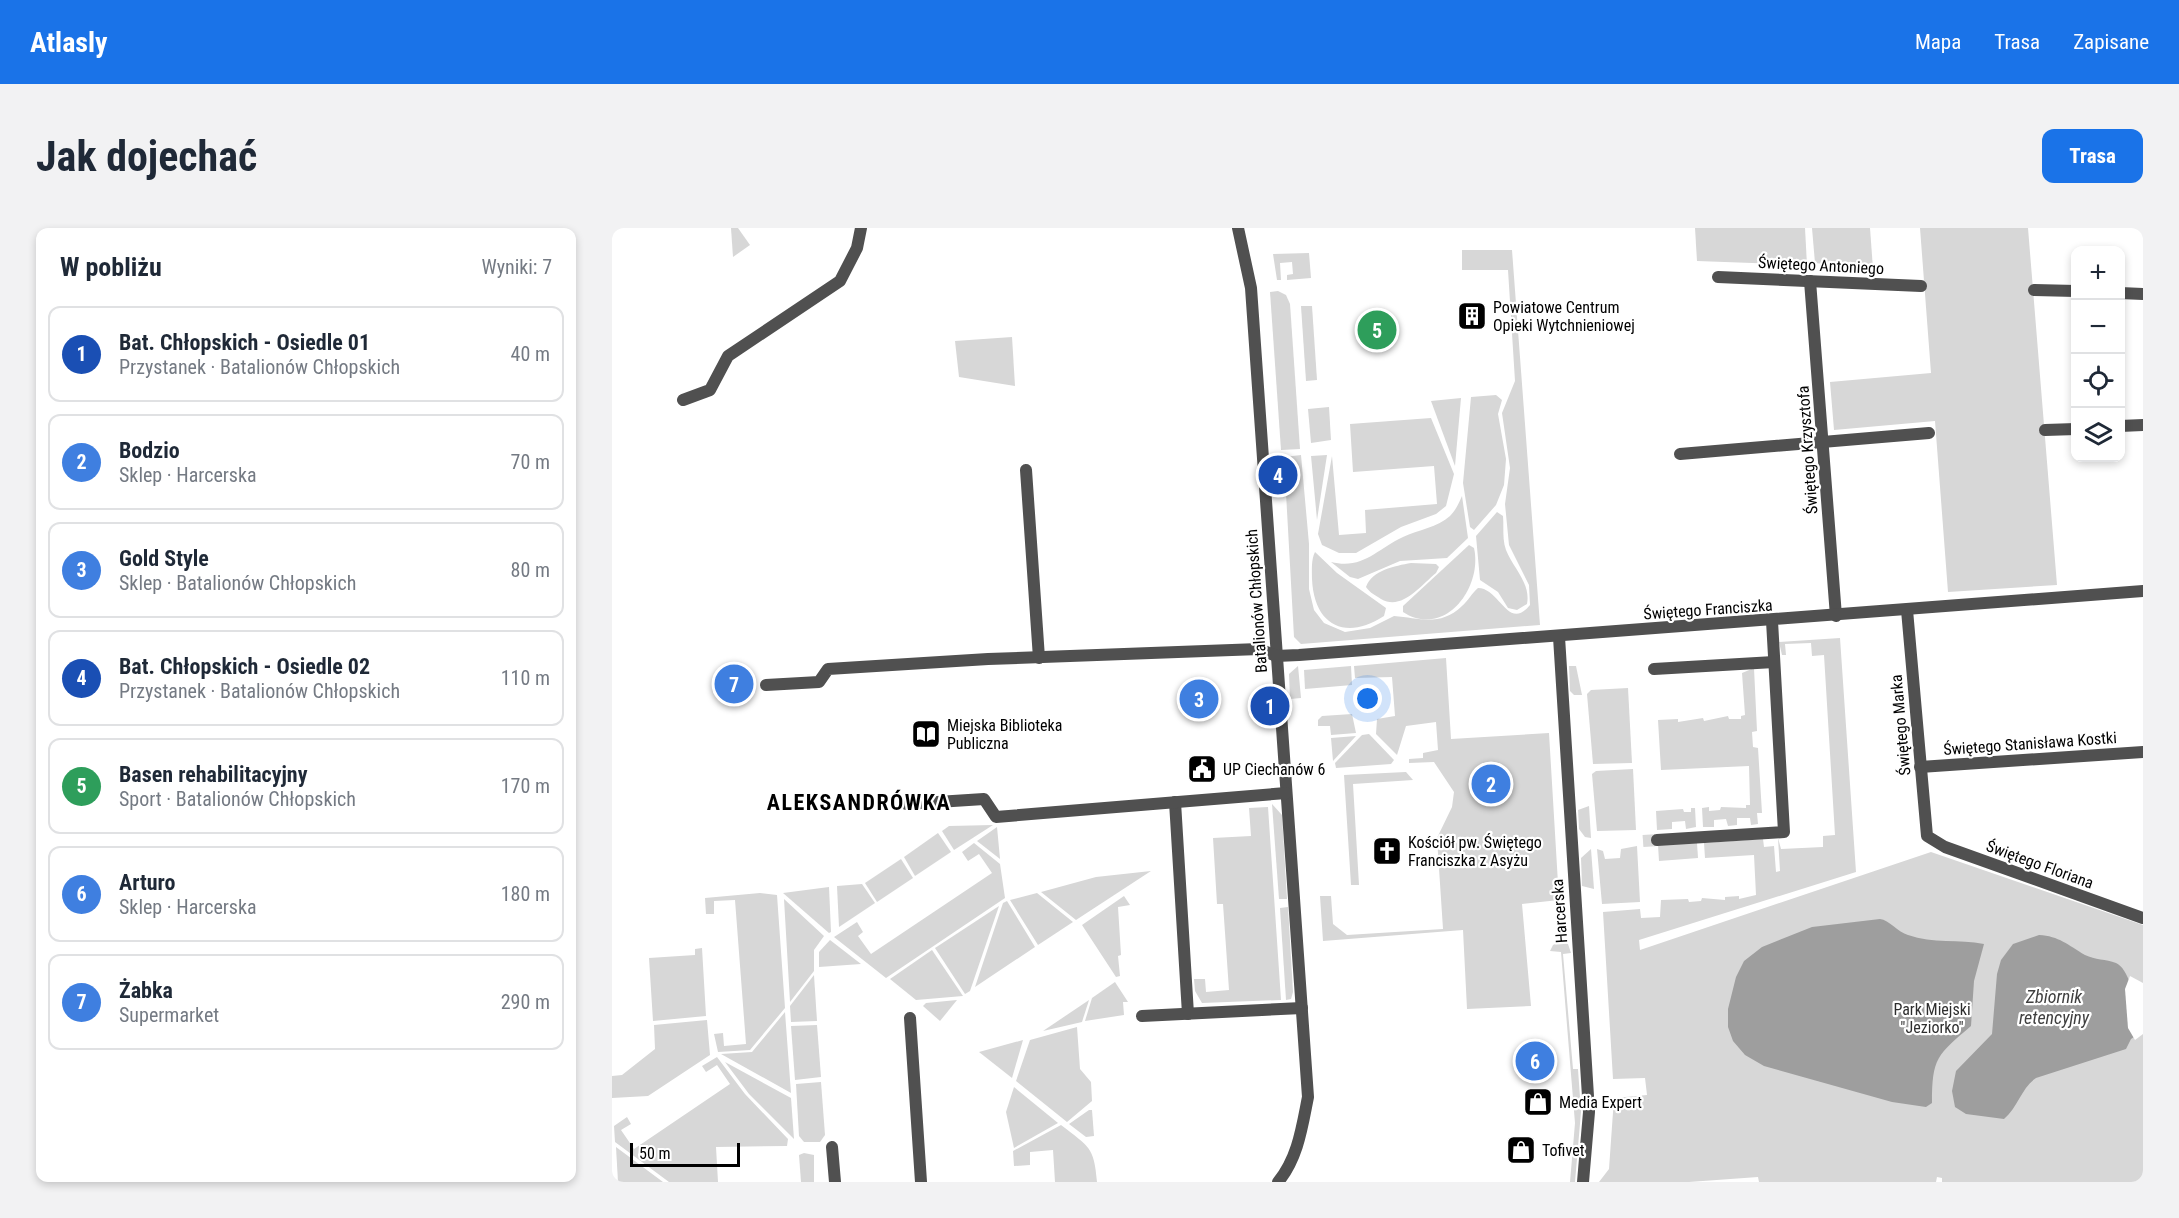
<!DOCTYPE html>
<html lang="pl">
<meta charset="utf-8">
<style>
body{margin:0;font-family:"Roboto Condensed",sans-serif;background:#f2f2f3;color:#1f2937}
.controls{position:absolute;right:18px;top:18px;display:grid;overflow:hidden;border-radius:12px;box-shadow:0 3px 9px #0003}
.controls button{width:54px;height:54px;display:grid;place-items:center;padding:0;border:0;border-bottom:2px solid #e0e1e3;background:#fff;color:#1f2937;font:30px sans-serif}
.scale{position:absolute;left:18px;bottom:15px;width:110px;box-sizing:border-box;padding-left:6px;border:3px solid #000;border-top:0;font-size:16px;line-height:21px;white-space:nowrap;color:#000;-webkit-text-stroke:4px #fff;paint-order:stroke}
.you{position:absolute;left:756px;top:471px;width:21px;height:21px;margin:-15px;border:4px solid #fff;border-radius:50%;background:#1a73e8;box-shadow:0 0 0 9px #1a73e833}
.badge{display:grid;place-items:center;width:39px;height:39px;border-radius:50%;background:#1a73e8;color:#fff;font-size:20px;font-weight:700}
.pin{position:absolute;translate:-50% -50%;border:3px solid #fff;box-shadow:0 2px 6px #0006}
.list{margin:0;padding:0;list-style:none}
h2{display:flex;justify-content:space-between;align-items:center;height:78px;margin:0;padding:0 24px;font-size:26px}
h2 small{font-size:20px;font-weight:400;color:#747a83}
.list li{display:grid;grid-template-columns:39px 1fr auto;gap:18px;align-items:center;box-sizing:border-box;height:96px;margin:0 12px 12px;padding:0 12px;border:2px solid #e0e1e3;border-radius:12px}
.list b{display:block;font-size:22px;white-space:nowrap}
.list p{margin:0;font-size:20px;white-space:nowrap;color:#747a83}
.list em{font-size:20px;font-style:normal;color:#747a83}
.icon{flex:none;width:33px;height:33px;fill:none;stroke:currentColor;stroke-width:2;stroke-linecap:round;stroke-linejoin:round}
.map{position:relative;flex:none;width:1531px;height:954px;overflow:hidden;border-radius:12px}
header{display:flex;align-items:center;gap:36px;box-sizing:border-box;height:84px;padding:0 30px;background:#1a73e8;color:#fff}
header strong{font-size:28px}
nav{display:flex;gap:33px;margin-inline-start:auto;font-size:21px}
.intro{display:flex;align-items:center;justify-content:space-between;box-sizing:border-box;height:144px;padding:0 36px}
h1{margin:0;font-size:42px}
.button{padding:15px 27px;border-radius:12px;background:#1a73e8;color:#fff;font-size:21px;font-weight:700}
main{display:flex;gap:36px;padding:0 36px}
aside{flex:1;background:#fff;border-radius:12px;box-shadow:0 3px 9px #0003}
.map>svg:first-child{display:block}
.green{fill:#d7d7d7}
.water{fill:#9e9e9e}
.pier{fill:#fff}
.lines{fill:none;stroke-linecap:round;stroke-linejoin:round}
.minor-tunnel{stroke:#d9d9d9;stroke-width:12;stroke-dasharray:12 6;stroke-linecap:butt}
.minor{stroke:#505050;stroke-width:12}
.labels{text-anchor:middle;stroke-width:4.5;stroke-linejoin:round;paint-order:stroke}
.street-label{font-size:16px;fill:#000;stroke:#fff}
.poi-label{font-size:16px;fill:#000;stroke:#fff;text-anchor:start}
.park-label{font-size:16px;fill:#2e2e2e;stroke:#fff}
.water-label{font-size:18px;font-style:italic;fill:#3f3f3f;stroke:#fff}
.district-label{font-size:22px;font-weight:bold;letter-spacing:1.5px;fill:#000;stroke:#fff}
</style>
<header>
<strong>Atlasly</strong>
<nav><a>Mapa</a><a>Trasa</a><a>Zapisane</a></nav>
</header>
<div class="intro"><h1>Jak dojechać</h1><a class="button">Trasa</a></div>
<main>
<aside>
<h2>W pobliżu<small>Wyniki: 7</small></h2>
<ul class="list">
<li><span class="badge" style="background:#1a4fb4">1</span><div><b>Bat. Chłopskich - Osiedle 01</b><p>Przystanek · Batalionów Chłopskich</p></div><em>40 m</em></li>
<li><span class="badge" style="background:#3f7fe0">2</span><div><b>Bodzio</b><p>Sklep · Harcerska</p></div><em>70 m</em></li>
<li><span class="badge" style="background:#3f7fe0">3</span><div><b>Gold Style</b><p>Sklep · Batalionów Chłopskich</p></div><em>80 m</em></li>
<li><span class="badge" style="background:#1a4fb4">4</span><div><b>Bat. Chłopskich - Osiedle 02</b><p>Przystanek · Batalionów Chłopskich</p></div><em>110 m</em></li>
<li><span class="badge" style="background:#2e9e5b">5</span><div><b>Basen rehabilitacyjny</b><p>Sport · Batalionów Chłopskich</p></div><em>170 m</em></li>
<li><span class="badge" style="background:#3f7fe0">6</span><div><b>Arturo</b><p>Sklep · Harcerska</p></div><em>180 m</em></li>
<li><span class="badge" style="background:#3f7fe0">7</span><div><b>Żabka</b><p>Supermarket</p></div><em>290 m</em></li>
</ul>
</aside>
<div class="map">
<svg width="1531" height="954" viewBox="0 0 1531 954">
<rect width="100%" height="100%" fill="#fff"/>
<g class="green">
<polygon points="119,0 126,0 138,17 121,29"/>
<polygon points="1083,0 1193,0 1195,37 1085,33"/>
<polygon points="1200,0 1258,0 1261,41 1203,35"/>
<polygon points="1308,0 1416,0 1445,357 1336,364 1323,193 1222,202 1218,154 1319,145"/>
<path d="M850 22H900L928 397 689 416 682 409 672 229 689 227 697 316V361L702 382 712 395 733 404 758 400 782 388C808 390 828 399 850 378 856 373 860 365 866 360 888 360 896 404 918 377L917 357 897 317 893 276 898 240 890 185 903 153 896 42H850Z"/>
<polygon points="697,25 699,50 675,52 675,47 681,46 680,34 668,35 669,52 665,52 661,26"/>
<polygon points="666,63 674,67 678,76 688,221 669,222 658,64"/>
<polygon points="700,78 705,152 694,153 689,78"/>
<polygon points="400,109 403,158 347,149 343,113"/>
<polygon points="884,167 890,172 886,186 894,231 892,257 884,277 862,302 858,299 851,255 859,169"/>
<polygon points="849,170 843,238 819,173"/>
<polygon points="717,179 719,212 699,215 696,181"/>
<polygon points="819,190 842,246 834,278 824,286 789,299 744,325 727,325 710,317 706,306 720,228 727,307 754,305 753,282 825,276 822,238 741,244 738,196"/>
<polygon points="715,227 705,292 699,228"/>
<path d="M850 268 856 310 835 330 788 333 746 351 738 349 719 334C751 342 765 321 791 309 806 302 826 299 838 288 844 282 847 275 850 268Z"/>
<path d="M885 284 891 288C892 299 890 311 894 322 901 340 919 355 915 376L905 382 896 380 886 364 868 352 864 308Z"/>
<path d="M857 317 862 320C871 360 832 411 791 384V378Z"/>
<path d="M703 324 725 345 774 380 772 388C734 413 702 398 700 351 700 342 699 332 703 324Z"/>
<path d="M799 335 824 336 827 339 824 345C808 358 790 383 769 371 763 367 758 365 754 359 760 342 783 338 799 335Z"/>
<polygon points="1228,410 1244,644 1027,712 1028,722 1319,624 1531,697 1531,954 1330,954 1330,950 1325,949 1324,954 1147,954 1146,949 1077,954 987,954 997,941 1002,870 1035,867 1033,850 1001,851 991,684 1028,681 1029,690 1048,689 1049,672 1076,671 1077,674 1089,673 1090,670 1113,672 1113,669 1127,668 1127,671 1144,667 1142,627 1093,630 1092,615 1151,611 1152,619 1162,618 1164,644 1168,643 1166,610 1169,621 1211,619 1211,608 1223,607 1212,427 1200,428 1199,415 1173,416 1174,427 1170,427 1167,414"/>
<polygon points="834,430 839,511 937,505 947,672 910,676 919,778 855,781 851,702 711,713 708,668 719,668 721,696 735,707 831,701 825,610 840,579 842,564 822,534 797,535 797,531 811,530 811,525 826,522 824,494 794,498 785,527 764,506 765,491 783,488 780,449 743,450 742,438"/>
<polygon points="686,438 689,470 678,471 677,446"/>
<polygon points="739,438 740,457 693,461 692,442"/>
<polygon points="957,438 964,438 970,467 962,467 958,463"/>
<polygon points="1142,440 1145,503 1140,504 1141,519 1146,520 1150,585 1145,585 1146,596 1139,597 1138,590 1125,590 1125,597 1116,598 1114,591 1102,592 1102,599 1091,599 1090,580 1097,579 1097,583 1108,582 1109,579 1134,580 1134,577 1138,577 1137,538 1049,542 1046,492 1066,491 1066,494 1091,490 1092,493 1116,488 1117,491 1129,491 1129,488 1133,487 1130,445"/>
<polygon points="1016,460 1020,535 981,536 975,466 979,462"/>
<polygon points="740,486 744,505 719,507 718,498 706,498 706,492 710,488"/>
<polygon points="757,506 782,532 779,536 724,540 723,535 750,507"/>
<polygon points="744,508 721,533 719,510"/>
<polygon points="1021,541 1024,602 985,603 980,546 984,543"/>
<polygon points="794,544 801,552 741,556 747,657 739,657 732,547"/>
<polygon points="660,576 670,587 675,671 667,671"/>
<polygon points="977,578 979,610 973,609 967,601 966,582"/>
<polygon points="656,579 669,772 590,775 583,763 582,751 593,751 594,764 617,762 611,676 605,676 601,610 639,608 637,580"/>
<polygon points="1079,580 1083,580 1084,599 1074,601 1073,593 1060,594 1060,601 1045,602 1044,583 1071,581 1072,584 1079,584"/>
<polygon points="381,597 342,622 330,603 337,598"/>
<polygon points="385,599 388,631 365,613"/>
<polygon points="326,605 339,624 303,648 292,629"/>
<polygon points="362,615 388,636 393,670 274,750 222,709 245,694 251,704 246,708 259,726 380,645 367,626 356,633 350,624"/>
<polygon points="1085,615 1086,630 1047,633 1046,617"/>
<polygon points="1025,618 1028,674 990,676 985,621 991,623 993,631 1008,630 1009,621"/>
<polygon points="979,621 982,661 970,658 969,630"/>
<polygon points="289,631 301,650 265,674 253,655"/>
<polygon points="539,643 464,692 429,664 484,649"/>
<polygon points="250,656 263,675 227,699 225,658"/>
<polygon points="217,659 219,704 217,705 171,665"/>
<polygon points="148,665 165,667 173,780 138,822 106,824 102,806 111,805 112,818 134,816 123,672 102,673 102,686 94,686 93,670"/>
<polygon points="425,665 461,694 426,717 398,672"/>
<polygon points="512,668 518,677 506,679 509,727 506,728 508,748 504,749 470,697"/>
<polygon points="172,671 212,708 202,722 202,743 178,774"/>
<polygon points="395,673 423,719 363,759 391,675"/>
<polygon points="387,678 358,763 353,766 323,720"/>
<polygon points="676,679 681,764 679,771 674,772 668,680"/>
<polygon points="218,712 249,736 207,739 207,724"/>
<polygon points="949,713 956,716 959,725 951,726 961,841 966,841 969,884 963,954 958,954 963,895 949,724 938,723 941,717"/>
<polygon points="90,720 94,788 41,793 37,730 83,727 83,721"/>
<polygon points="320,722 351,768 304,772 278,751"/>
<polygon points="202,747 205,793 179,794 178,778"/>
<polygon points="503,754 516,774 511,774 512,787 473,793 480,770"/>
<polygon points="345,772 328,793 311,778 314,775"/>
<polygon points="477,772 470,794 431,803"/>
<polygon points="173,784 179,865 109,826 140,824"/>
<polygon points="95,792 98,827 36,868 0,870 0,848 10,847 43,821 42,797"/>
<polygon points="205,797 209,849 183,852 179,798"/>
<polygon points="465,799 468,841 479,854 480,873 455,894 404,853 418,812"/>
<polygon points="411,812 400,850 367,824"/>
<polygon points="105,829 133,866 176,911 175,918 104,919 106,954 57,954 3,914 2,898 15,889 19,896 9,902 22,921 118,856 105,837 94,844 90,838"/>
<polygon points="113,834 179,870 182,911 137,866"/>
<polygon points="209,854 213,907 208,914 192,914 187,908 184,856"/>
<polygon points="402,859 446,895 402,920 394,884"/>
<polygon points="477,882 480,882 482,908 474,909 457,896"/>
<path d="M449 897C477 919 482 918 485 954H443L441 922 418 924V937L402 938 401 923Z"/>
<polygon points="4,919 51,954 6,954"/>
<polygon points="192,925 202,927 202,954 189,954 187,927"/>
</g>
<g class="water">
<path d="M1268 691C1277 692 1286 704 1296 707 1321 716 1347 711 1372 716L1362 753 1359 798C1325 827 1320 830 1320 875L1314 879 1280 874 1152 838 1133 827 1121 813 1116 799V781L1124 749 1132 733 1150 719 1200 699Z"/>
<path d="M1427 707C1447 708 1456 717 1473 727 1483 732 1494 731 1504 735 1519 741 1527 787 1531 803L1519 811 1514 821 1424 850C1410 859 1406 879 1392 891L1354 886 1343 879 1340 863 1344 843 1380 806 1385 746 1389 732 1401 716Z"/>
</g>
<polygon class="pier" points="1518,748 1531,755 1531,806 1523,812 1516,800 1513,761"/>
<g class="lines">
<polyline class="minor-tunnel" points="1031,613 1045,612"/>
<g class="minor">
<path d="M626 0 639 60 696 869C690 899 686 930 666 954"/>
<polyline points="1106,49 1309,58"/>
<polyline points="1198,53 1224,388"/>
<polyline points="1422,62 1464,63"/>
<polyline points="1508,65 1531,66"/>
<polyline points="71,172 98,162 116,128 228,53 245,20 249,0"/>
<polyline points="1508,198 1531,197"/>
<polyline points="1433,202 1464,201"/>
<polyline points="1068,226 1317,205"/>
<polyline points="414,242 427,430"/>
<polyline points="1295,382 1315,608 1333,619 1531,690"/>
<polyline points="947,409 977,884 971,954"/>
<polyline points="1042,441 1162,434"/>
<polyline points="154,457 207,454 216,441 376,431 647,421 664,428 687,427 1531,363"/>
<polyline points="1308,539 1531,524"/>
<polyline points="563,574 576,786"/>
<polyline points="294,576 372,571 384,589 674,565"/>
<polyline points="1045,612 1172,604 1160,393"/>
<polyline points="530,788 690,780"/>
<polyline points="298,790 309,954"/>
<polyline points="220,919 223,954"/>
</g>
</g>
<defs>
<g id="building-square" transform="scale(1.5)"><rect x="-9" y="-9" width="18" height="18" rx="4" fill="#000" stroke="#fff"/><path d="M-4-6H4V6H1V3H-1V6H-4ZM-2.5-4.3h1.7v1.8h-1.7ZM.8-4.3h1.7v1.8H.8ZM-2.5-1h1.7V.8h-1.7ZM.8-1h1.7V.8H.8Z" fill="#fff"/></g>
<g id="library-square" transform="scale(1.5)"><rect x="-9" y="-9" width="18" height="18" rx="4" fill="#000" stroke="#fff"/><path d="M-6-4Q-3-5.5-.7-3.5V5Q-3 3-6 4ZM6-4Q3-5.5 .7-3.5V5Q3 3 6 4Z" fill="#fff"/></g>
<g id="civic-square" transform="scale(1.5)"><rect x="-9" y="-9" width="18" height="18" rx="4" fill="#000" stroke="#fff"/><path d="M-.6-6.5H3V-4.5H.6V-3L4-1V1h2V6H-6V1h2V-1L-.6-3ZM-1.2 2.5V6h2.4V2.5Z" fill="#fff"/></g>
<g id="church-square" transform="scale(1.5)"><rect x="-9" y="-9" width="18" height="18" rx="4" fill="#000" stroke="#fff"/><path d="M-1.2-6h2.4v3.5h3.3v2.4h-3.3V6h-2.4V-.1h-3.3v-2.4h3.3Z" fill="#fff"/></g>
<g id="shop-square" transform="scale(1.5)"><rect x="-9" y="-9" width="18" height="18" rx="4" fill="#000" stroke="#fff"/><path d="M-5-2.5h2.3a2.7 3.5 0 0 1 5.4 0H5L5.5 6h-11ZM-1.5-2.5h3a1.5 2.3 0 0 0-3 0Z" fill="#fff"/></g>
</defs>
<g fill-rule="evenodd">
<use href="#building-square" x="860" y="88"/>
<use href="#library-square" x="314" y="506"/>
<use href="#civic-square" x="590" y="541"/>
<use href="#church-square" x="775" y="623"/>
<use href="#shop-square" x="926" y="874"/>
<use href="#shop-square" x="909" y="922"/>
</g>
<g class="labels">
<g class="street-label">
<text transform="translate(1209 37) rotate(3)" y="6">Świętego Antoniego</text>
<text transform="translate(1195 222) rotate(-94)" y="6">Świętego Krzysztofa</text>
<text transform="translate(644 373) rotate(-94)" y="6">Batalionów Chłopskich</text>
<text transform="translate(1096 381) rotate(-4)" y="6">Świętego Franciszka</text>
<text transform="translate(1288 497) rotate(-95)" y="6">Świętego Marka</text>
<text transform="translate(1418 515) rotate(-4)" y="6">Świętego Stanisława Kostki</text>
<text transform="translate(1428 636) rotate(20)" y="6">Świętego Floriana</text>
<text transform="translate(947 683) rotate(-94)" y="6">Harcerska</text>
</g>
<g class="poi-label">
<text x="881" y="85">Powiatowe Centrum<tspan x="881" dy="18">Opieki Wytchnieniowej</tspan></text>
<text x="335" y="503">Miejska Biblioteka<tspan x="335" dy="18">Publiczna</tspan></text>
<text x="611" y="547">UP Ciechanów 6</text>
<text x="796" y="620">Kościół pw. Świętego<tspan x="796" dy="18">Franciszka z Asyżu</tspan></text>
<text x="947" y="880">Media Expert</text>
<text x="930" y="928">Tofivet</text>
</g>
<g class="park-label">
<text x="1320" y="787">Park Miejski<tspan x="1320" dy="18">"Jeziorko"</tspan></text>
</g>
<g class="water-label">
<text x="1442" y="775">Zbiornik<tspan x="1442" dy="21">retencyjny</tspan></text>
</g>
<g class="district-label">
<text x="247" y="582">ALEKSANDRÓWKA</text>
</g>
</g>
</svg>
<div class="controls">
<button>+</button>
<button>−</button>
<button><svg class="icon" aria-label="locate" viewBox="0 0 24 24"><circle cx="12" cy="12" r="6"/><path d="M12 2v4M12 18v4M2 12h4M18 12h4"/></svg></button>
<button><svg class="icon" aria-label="layers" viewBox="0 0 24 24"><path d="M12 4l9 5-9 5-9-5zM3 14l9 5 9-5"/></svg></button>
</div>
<div class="scale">50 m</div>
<div class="you"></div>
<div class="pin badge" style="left:658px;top:478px;background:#1a4fb4">1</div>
<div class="pin badge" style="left:879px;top:556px;background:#3f7fe0">2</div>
<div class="pin badge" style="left:587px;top:471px;background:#3f7fe0">3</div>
<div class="pin badge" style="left:666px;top:247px;background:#1a4fb4">4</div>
<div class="pin badge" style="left:765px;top:102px;background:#2e9e5b">5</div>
<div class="pin badge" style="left:923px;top:833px;background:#3f7fe0">6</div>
<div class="pin badge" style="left:122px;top:456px;background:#3f7fe0">7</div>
</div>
</main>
